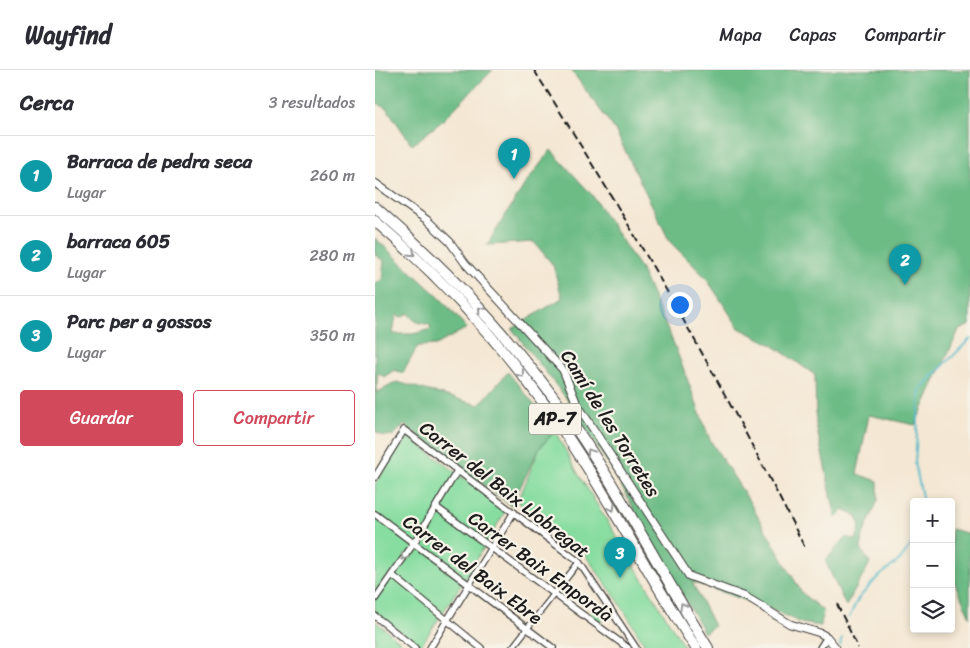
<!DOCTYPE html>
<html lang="es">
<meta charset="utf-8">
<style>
body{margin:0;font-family:Sriracha,sans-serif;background:#f2f2f3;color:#2b2b33}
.controls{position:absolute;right:15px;bottom:15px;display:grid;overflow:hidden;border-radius:5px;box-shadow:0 2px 8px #0003}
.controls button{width:45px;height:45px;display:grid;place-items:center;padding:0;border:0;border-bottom:1px solid #e1e1e2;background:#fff;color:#2b2b33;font:25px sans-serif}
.you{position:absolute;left:304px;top:234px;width:18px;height:18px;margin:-12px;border:4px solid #fff;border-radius:50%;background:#1a73e8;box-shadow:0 0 0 8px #1a73e833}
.badge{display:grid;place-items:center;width:32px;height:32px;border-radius:50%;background:#d1495b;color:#fff;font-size:16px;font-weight:700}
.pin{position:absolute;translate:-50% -41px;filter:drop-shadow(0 1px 2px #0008)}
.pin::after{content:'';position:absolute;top:26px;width:18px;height:15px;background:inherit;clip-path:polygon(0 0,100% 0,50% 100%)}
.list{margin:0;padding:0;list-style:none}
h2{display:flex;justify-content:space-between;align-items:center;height:65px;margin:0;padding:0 20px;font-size:21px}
h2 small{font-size:16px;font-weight:400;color:#7c7c81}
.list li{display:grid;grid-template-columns:32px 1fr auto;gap:15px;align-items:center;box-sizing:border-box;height:80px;padding:0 20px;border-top:1px solid #e1e1e2}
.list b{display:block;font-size:19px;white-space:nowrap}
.list p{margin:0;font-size:16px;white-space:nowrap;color:#7c7c81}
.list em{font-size:16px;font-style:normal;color:#7c7c81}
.actions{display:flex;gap:10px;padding:15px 20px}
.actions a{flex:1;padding:11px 0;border:1px solid #d1495b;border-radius:5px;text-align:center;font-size:18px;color:#d1495b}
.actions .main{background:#d1495b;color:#fff}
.icon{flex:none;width:28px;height:28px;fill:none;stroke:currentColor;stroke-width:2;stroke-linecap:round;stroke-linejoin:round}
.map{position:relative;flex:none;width:595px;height:578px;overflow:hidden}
header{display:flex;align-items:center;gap:30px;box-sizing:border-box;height:70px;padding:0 25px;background:#fff;border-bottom:1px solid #e1e1e2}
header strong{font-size:24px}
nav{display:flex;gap:28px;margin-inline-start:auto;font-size:18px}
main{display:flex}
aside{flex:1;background:#fff}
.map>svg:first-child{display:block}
.green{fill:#87dda0;stroke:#527c5e}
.forest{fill:#6dbc86;stroke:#446c51;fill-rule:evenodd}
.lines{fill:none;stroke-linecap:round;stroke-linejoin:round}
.stream{stroke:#4db9c9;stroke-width:2}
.pedestrian-casing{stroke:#3c3a37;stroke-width:7}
.minor-casing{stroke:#3c3a37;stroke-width:8}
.tertiary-casing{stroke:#3c3a37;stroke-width:9}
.motorway-casing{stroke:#3c3a37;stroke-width:12}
.pedestrian{stroke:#fff;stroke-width:4.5}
.minor{stroke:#fff;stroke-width:5.5}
.tertiary{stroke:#fff;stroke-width:7}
.motorway{stroke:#fff;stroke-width:10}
.rail{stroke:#1c1c1c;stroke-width:2;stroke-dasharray:8 4;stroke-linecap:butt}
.oneway{stroke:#999}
.labels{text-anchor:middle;stroke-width:4.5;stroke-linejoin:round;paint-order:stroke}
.shield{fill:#f7f3e8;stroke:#5e5c59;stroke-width:1}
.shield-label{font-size:18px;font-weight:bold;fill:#1c1c1c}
.street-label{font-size:19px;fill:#1c1c1c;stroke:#f7f3e8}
</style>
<header>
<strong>Wayfind</strong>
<nav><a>Mapa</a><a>Capas</a><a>Compartir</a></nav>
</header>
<main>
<aside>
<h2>Cerca<small>3 resultados</small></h2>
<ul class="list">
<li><span class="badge" style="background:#0f9aa8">1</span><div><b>Barraca de pedra seca</b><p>Lugar</p></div><em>260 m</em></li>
<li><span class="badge" style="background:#0f9aa8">2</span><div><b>barraca 605</b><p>Lugar</p></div><em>280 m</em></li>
<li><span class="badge" style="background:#0f9aa8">3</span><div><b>Parc per a gossos</b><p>Lugar</p></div><em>350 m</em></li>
</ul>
<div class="actions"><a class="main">Guardar</a><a>Compartir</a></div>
</aside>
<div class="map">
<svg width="595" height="578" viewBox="0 0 595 578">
<rect width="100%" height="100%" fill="#f7f3e8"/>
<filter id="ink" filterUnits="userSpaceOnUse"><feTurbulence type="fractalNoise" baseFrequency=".02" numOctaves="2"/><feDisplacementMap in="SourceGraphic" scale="10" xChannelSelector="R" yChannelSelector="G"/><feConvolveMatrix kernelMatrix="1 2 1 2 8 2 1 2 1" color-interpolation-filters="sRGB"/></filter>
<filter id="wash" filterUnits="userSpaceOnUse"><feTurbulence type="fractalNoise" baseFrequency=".0096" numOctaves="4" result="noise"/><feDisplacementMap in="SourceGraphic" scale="20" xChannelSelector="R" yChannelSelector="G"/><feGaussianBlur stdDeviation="1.12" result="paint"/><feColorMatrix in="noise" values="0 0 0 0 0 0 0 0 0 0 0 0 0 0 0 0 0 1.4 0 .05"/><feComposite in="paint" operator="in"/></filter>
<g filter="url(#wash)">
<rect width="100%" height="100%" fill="#f4e7d3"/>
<g class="green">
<polygon points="180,361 202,402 310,578 272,578 242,529 210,485 143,432 164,379"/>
<polygon points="30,364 131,440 90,509 45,577 0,542 0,414"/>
<polygon points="224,531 232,544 229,550 223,551 214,545"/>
<polygon points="0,551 33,578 0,578"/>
</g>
<g class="forest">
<polygon points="0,0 118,0 66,52 37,75 13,40 0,31"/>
<polygon points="196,0 595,0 595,255 584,260 540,355 494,345 482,404 503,411 503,430 488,465 486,479 495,493 471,536 450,491 471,467 481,470 485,457 482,446 468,440 461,448 441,355 440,305 396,274 364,258 331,208 295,172 240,60"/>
<polygon points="176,80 217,125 265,198 299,274 335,370 371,426 427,523 448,541 446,556 426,553 398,540 317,512 339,556 329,563 237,400 191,328 137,259 187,228 178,195 159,172 112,175 150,114"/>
<path d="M0 168 67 230 92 258 61 275 43 276 28 303 19 300 9 307 3 302 1 323 22 312 104 335 133 302 180 361 164 379 136 436 29 355 19 365 9 366 0 361V214L7 210 9 191 0 185ZM33 243C38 251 44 254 54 254L56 259 38 264H18L21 245 27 247Z"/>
<polygon points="576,459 595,464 595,547 576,505"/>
</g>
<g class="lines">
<g class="stream">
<polyline points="548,432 540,393 545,319 595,269"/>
<polyline points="474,548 483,529 502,508 526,489 539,470"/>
<polyline points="465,575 467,568"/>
</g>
</g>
</g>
<g filter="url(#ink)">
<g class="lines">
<g class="pedestrian-casing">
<polyline id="pedestrian" points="137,578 204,492"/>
</g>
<g class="minor-casing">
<g id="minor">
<polyline points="0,407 29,360 204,492 261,578"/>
<polyline points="61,437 253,578"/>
<polyline points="0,444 178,578"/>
<polyline points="17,505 106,578"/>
<polyline points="0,529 39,473 82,401"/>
<polyline points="0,546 40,578"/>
<polyline points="55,578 139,442"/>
<polyline points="445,578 452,567"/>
</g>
</g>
<g class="tertiary-casing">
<polyline id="tertiary" points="0,113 52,150 75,172 90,193 188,300 202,334 314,506 371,527 415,554 445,563 452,567 461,578"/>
</g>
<g class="motorway-casing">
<g id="motorway">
<path d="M0 137C69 196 131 263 185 336 241 412 283 498 333 578"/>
<path d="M0 151C67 208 125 272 176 343 230 418 270 501 321 578"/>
</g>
</g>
<use href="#pedestrian" class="pedestrian"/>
<use href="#minor" class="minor"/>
<use href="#tertiary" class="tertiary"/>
<use href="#motorway" class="motorway"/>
<g class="rail">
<path d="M159 0C257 156 349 316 431 480"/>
<polyline points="462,534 483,578"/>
</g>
</g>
<defs><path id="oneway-chevron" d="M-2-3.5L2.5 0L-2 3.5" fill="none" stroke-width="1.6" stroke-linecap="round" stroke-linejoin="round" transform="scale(1.25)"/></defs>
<g class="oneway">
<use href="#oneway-chevron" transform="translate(37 183) rotate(43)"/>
<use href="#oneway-chevron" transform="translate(106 240) rotate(-130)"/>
<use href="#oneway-chevron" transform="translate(146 304) rotate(52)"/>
<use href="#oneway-chevron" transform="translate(215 382) rotate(-123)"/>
<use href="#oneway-chevron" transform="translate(237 438) rotate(60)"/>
<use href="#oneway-chevron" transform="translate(29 487) rotate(125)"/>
<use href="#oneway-chevron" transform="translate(308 536) rotate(-120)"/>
</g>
</g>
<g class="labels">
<rect class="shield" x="154" y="333.5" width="52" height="31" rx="4"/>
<g class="shield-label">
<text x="180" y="355">AP-7</text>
</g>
<g class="street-label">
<text transform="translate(236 353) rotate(58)" y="7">Camí de les Torretes</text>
<text transform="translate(130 419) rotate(38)" y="7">Carrer del Baix Llobregat</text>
<text transform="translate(166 496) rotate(36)" y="7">Carrer Baix Empordà</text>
<text transform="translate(98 499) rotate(37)" y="7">Carrer del Baix Ebre</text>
</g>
</g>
</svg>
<div class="controls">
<button>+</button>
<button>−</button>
<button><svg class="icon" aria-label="layers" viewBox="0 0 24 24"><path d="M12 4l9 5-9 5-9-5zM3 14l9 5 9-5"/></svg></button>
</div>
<div class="you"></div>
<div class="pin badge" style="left:139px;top:109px;background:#0f9aa8">1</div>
<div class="pin badge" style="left:530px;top:215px;background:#0f9aa8">2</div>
<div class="pin badge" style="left:245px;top:508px;background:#0f9aa8">3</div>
</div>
</main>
